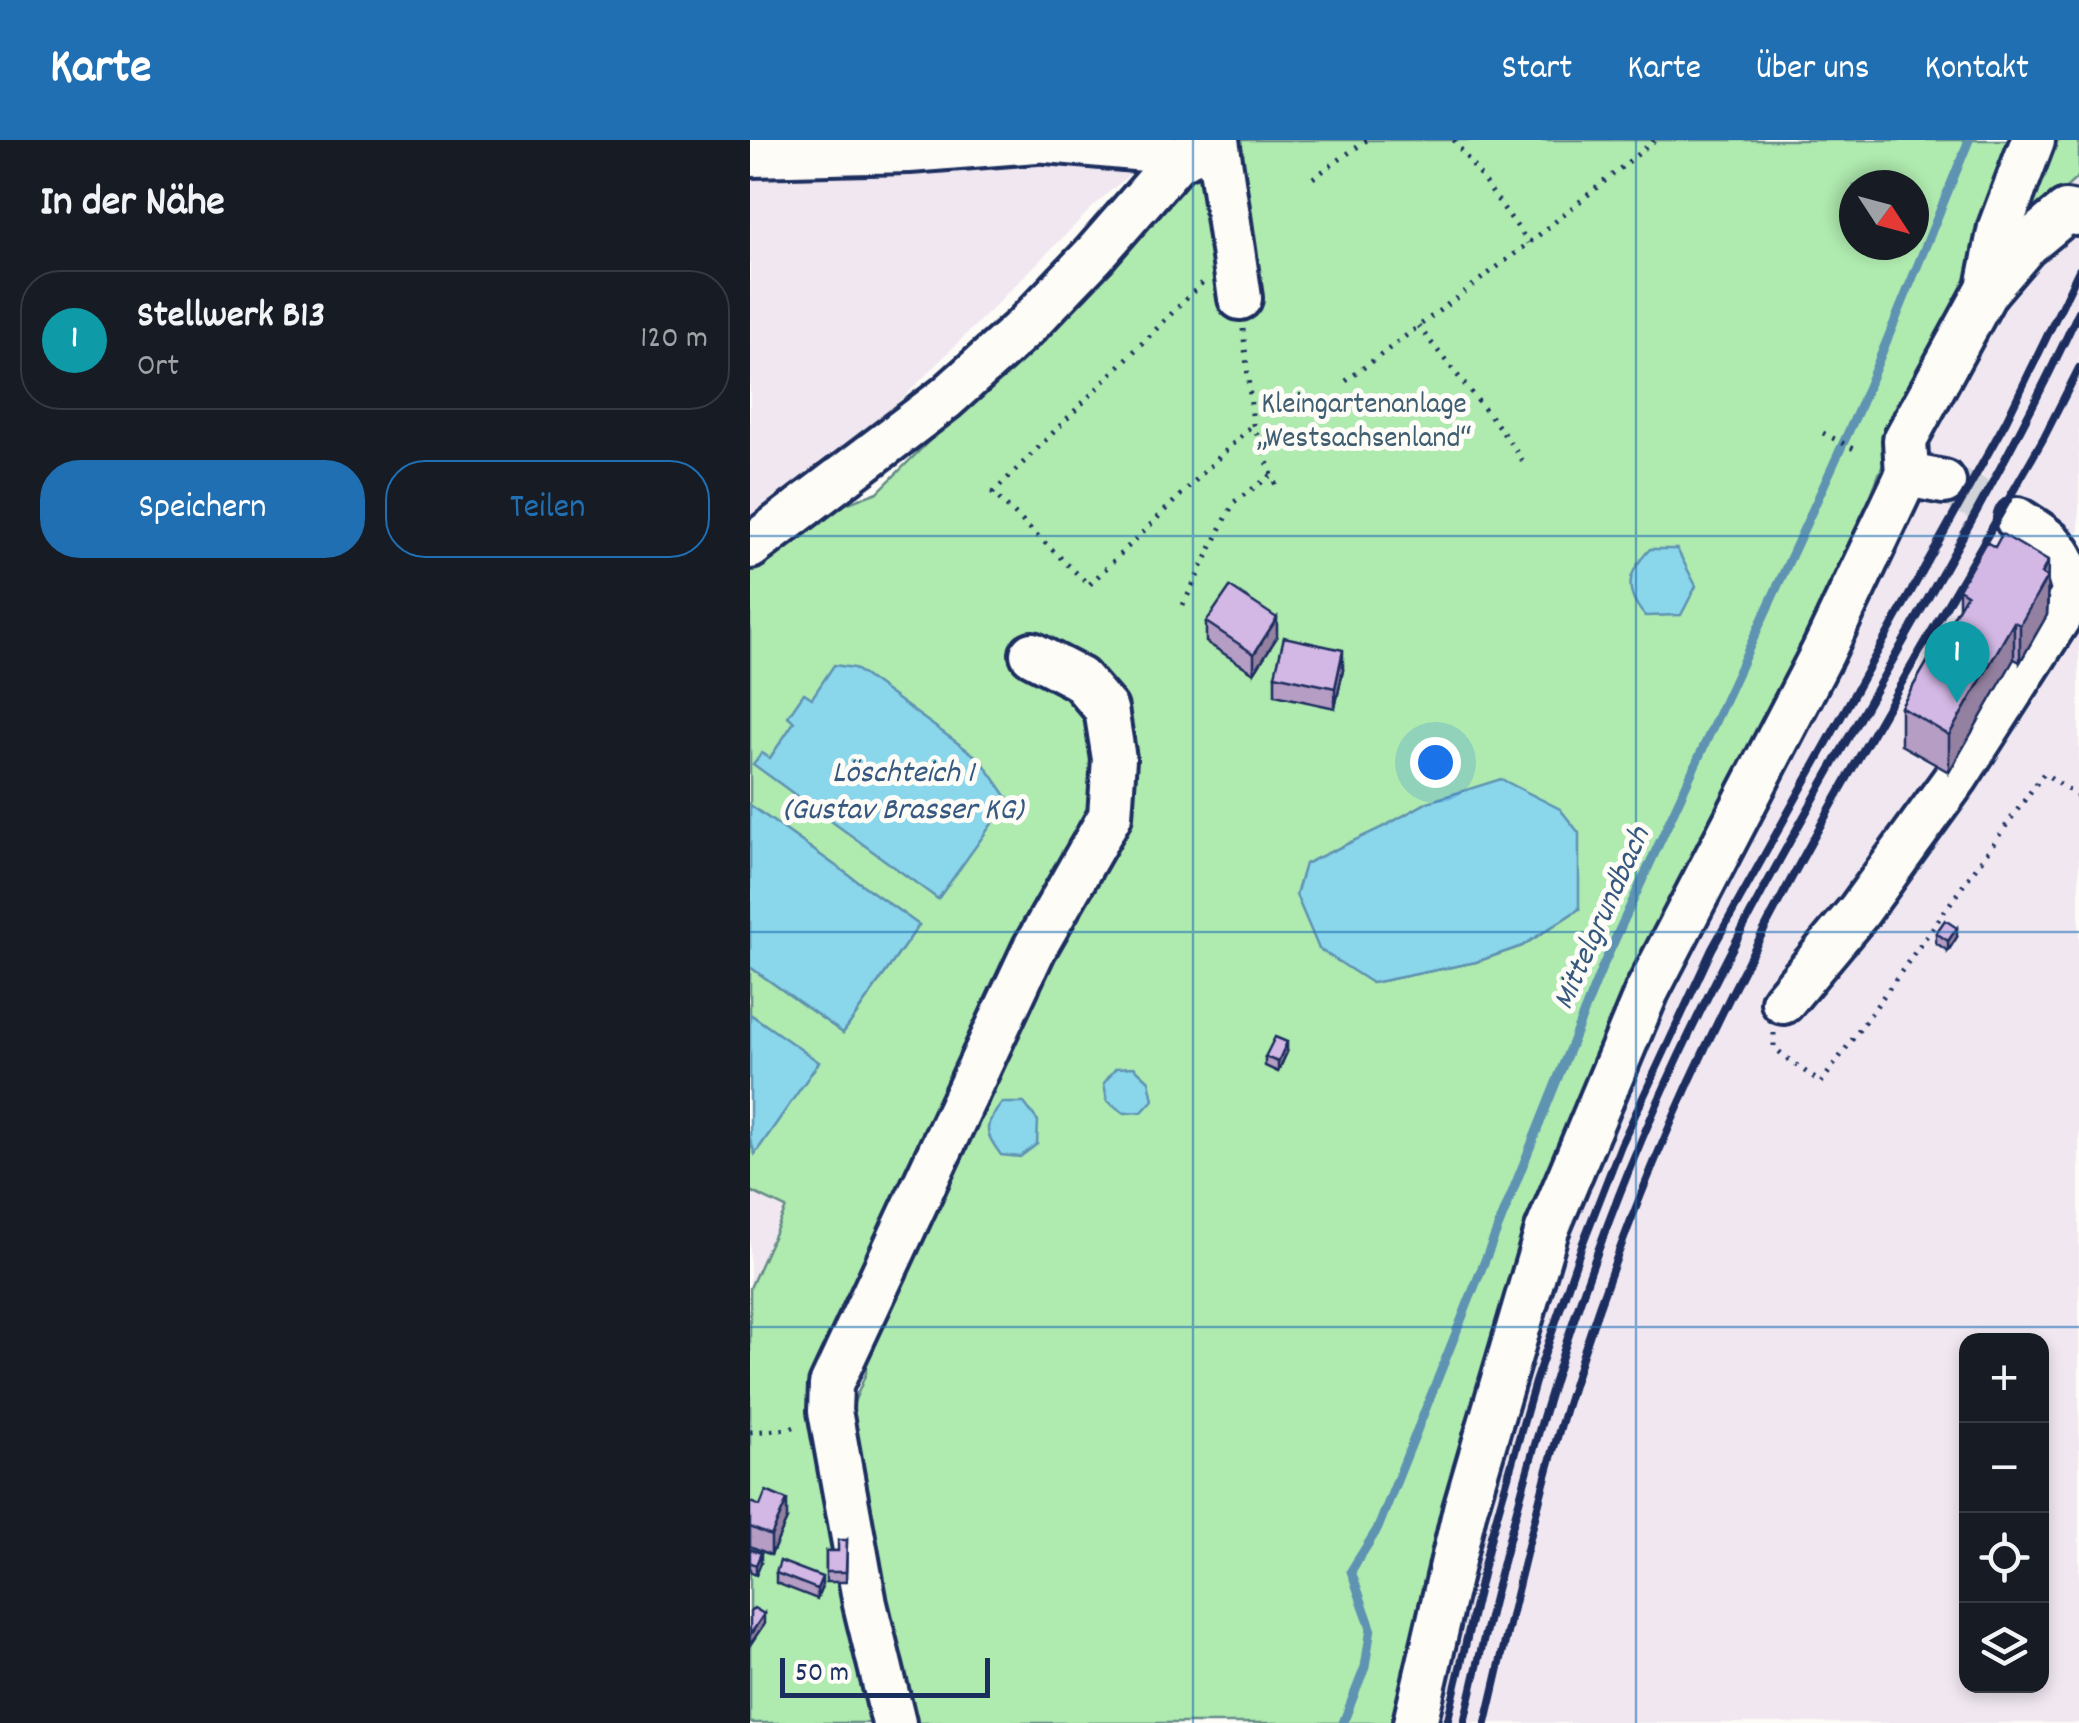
<!DOCTYPE html>
<html lang="de">
<meta charset="utf-8">
<style>
body{margin:0;font-family:Dekko,sans-serif;background:#20242c;color:#f1f3f6}
.controls{position:absolute;right:30px;bottom:30px;display:grid;overflow:hidden;border-radius:20px;box-shadow:0 5px 15px #0003}
.controls button{width:90px;height:90px;display:grid;place-items:center;padding:0;border:0;border-bottom:2px solid #363941;background:#171b24;color:#f1f3f6;font:50px sans-serif}
.compass{position:absolute;left:1089px;top:30px;width:90px;height:90px;border-radius:50%;background:#171b24;box-shadow:0 5px 15px #0003;rotate:126deg}
.scale{position:absolute;left:30px;bottom:25px;width:210px;box-sizing:border-box;padding-left:10px;border:5px solid #1b2f5e;border-top:0;font-size:28px;line-height:35px;white-space:nowrap;color:#1b2f5e;-webkit-text-stroke:8px #fdfcf7;paint-order:stroke}
.you{position:absolute;left:685px;top:622px;width:35px;height:35px;margin:-25px;border:8px solid #fff;border-radius:50%;background:#1a73e8;box-shadow:0 0 0 15px #1a73e833}
.badge{display:grid;place-items:center;width:65px;height:65px;border-radius:50%;background:#1f6fb2;color:#fff;font-size:32px;font-weight:700}
.pin{position:absolute;translate:-50% -82px;filter:drop-shadow(0 2px 5px #0008)}
.pin::after{content:'';position:absolute;top:52px;width:35px;height:30px;background:inherit;clip-path:polygon(0 0,100% 0,50% 100%)}
.list{margin:0;padding:0;list-style:none}
h2{display:flex;justify-content:space-between;align-items:center;height:130px;margin:0;padding:0 40px;font-size:42px}
h2 small{font-size:32px;font-weight:400;color:#9ea1a6}
.list li{display:grid;grid-template-columns:65px 1fr auto;gap:30px;align-items:center;box-sizing:border-box;height:140px;margin:0 20px 20px;padding:0 20px;border:2px solid #363941;border-radius:40px}
.list b{display:block;font-size:38px;white-space:nowrap}
.list p{margin:0;font-size:32px;white-space:nowrap;color:#9ea1a6}
.list em{font-size:32px;font-style:normal;color:#9ea1a6}
.actions{display:flex;gap:20px;padding:30px 40px}
.actions a{flex:1;padding:22px 0;border:2px solid #1f6fb2;border-radius:40px;text-align:center;font-size:35px;color:#1f6fb2}
.actions .main{background:#1f6fb2;color:#fff}
.icon{flex:none;width:55px;height:55px;fill:none;stroke:currentColor;stroke-width:2;stroke-linecap:round;stroke-linejoin:round}
.map{position:relative;flex:none;width:1329px;height:1583px;overflow:hidden}
header{display:flex;align-items:center;gap:60px;box-sizing:border-box;height:140px;padding:0 50px;background:#1f6fb2;color:#fff}
header strong{font-size:48px}
nav{display:flex;gap:55px;margin-inline-start:auto;font-size:35px}
main{display:flex}
aside{flex:1;background:#171b24}
.map>svg:first-child{display:block}
.built{fill:#f0e7f1;fill-rule:evenodd}
.green{fill:#afeaaf;stroke:#658c86;stroke-width:2.5;fill-rule:evenodd}
.water{fill:#8ad6ea;stroke:#5e93b2;stroke-width:2.5}
.lines{fill:none;stroke-linecap:round;stroke-linejoin:round}
.stream{stroke:#5e93b2;stroke-width:9}
.minor-tunnel{stroke:#d0d3d8;stroke-width:42;stroke-dasharray:42 21;stroke-linecap:butt}
.minor-casing{stroke:#1b2f5e;stroke-width:50}
.path{stroke:#1b2f5e;stroke-width:5;stroke-dasharray:2.5 8;stroke-linecap:butt}
.minor{stroke:#fdfcf7;stroke-width:42}
.rail{stroke:#1b2f5e;stroke-width:8}
.wall{fill:#b59dc4;stroke:#1b2f5e;stroke-width:2.5}
.shaded-wall{fill:#9480a0;stroke:#1b2f5e;stroke-width:2.5}
.building{fill:#d3b7e4;stroke:#1b2f5e;stroke-width:2.5}
.grid{fill:none;stroke:#1f6fb2;stroke-width:2.5;stroke-opacity:0.55}
.labels{text-anchor:middle;stroke-width:10;stroke-linejoin:round;paint-order:stroke}
.park-label{font-size:30px;fill:#405e72;stroke:#fdfcf7}
.water-label{font-size:32px;font-style:italic;fill:#375981;stroke:#fdfcf7}
</style>
<header>
<strong>Karte</strong>
<nav><a>Start</a><a>Karte</a><a>Über uns</a><a>Kontakt</a></nav>
</header>
<main>
<aside>
<h2>In der Nähe<small></small></h2>
<ul class="list">
<li><span class="badge" style="background:#0f9aa8">1</span><div><b>Stellwerk B13</b><p>Ort</p></div><em>120 m</em></li>
</ul>
<div class="actions"><a class="main">Speichern</a><a>Teilen</a></div>
</aside>
<div class="map">
<svg width="1329" height="1583" viewBox="0 0 1329 1583">
<rect width="100%" height="100%" fill="#fdfcf7"/>
<filter id="ink" filterUnits="userSpaceOnUse"><feTurbulence type="fractalNoise" baseFrequency=".01" numOctaves="2"/><feDisplacementMap in="SourceGraphic" scale="20" xChannelSelector="R" yChannelSelector="G"/><feConvolveMatrix kernelMatrix="1 2 1 2 8 2 1 2 1" color-interpolation-filters="sRGB"/></filter>
<g filter="url(#ink)">
<g class="built">
<polygon points="0,0 419,0 349,61 130,281 25,368 0,386"/>
<path d="M1329 36V1583H651L712 1330 1072 482 1129 334 1220 135ZM1216 1200H1292V1546H1216Z"/>
<polygon points="0,1051 37,1068 0,1148"/>
</g>
<path class="green" d="M448 0H1329V36L1220 135 1129 334 1072 482 922 757 651 1583H153L103 1265 116 1233 117 1204 71 1247 138 1583H0V1148L36 1068 0 1051V999L5 1013 68 922 0 874V827L93 893 169 785 0 665V431L90 366 128 352 451 30ZM1104 45H1164V105H1104ZM55 554 61 558 188 759 20 618 45 582ZM678 662 829 769 772 806 726 822 622 843 637 685Z"/>
<g class="water">
<path d="M900 409H927L946 446 931 475 895 476C873 450 877 433 900 409Z"/>
<polygon points="84,525 104,528 231,620 259,660 188,759 3,624 12,613 20,618 44,582 38,576 54,553 62,558"/>
<polygon points="751,639 810,669 829,693 829,769 772,806 726,822 622,843 569,809 546,755 555,724 637,685 678,662"/>
<polygon points="0,665 169,785 93,893 0,827"/>
<polygon points="0,874 69,922 5,1014 0,999"/>
<polygon points="384,927 399,941 403,960 392,972 374,973 357,961 354,943 366,928"/>
<path d="M252 963H274L288 981 287 1004 270 1017 251 1015C233 990 234 987 252 963Z"/>
</g>
<g class="lines">
<polyline class="stream" points="593,1583 615,1527 621,1488 601,1431 628,1388 851,830 1108,271 1219,0"/>
<polyline class="minor-tunnel" points="1194,342 1267,379"/>
<g class="minor-casing">
<g id="minor">
<polyline points="286,0 396,10 427,20"/>
<polyline points="467,0 490,158"/>
<polyline points="0,15 159,11 286,1"/>
<polyline points="1239,148 1275,106 1316,72 1326,74"/>
<polyline points="1157,335 1194,342"/>
<polyline points="0,407 196,258 276,186 344,115 427,20 467,3"/>
<path d="M1033 862 1109 771 1207 636 1324 454C1313 408 1306 404 1267 379"/>
<polyline points="144,1583 115,1464 80,1271 81,1245 284,809 360,676 364,619 356,569 330,539 282,514"/>
<polyline points="665,1583 715,1369 797,1090 897,851 1073,512 1157,335 1155,300 1238,148 1250,87 1283,0"/>
</g>
</g>
<g class="path">
<polyline points="704,0 779,103"/>
<polyline points="563,38 617,0"/>
<polyline points="452,143 243,353 339,445 503,284"/>
<polyline points="668,186 749,287 775,324"/>
<polyline points="493,189 503,284 528,351"/>
<polyline points="596,241 779,103 905,0"/>
<polyline points="1073,293 1108,311"/>
<polyline points="433,465 484,362 522,335"/>
<polyline points="1024,893 1024,907 1034,916 1071,943 1294,633 1329,657"/>
<polyline points="0,1292 39,1289 50,1284"/>
</g>
<use href="#minor" class="minor"/>
<g class="rail">
<polyline points="697,1583 741,1396 785,1242 832,1105 871,1005 962,809 1256,281 1329,130"/>
<path d="M714 1583C766 1355 828 1130 928 918 1048 662 1210 427 1329 171"/>
<path d="M736 1583C757 1495 776 1406 801 1318 830 1217 865 1116 906 1018 1011 767 1159 535 1293 299L1329 228"/>
</g>
</g>
<g class="wall">
<polygon points="1245,407 1298,458 1297,475 1270,522 1264,519 1199,632 1151,605 1151,567 1209,468 1209,449"/>
<polygon points="456,482 527,497 504,533 456,502"/>
<polygon points="593,530 585,568 525,555 525,535"/>
<polygon points="1186,793 1207,797 1198,811 1186,803"/>
<polygon points="537,912 528,932 515,926 515,917"/>
<polygon points="0,1362 37,1379 21,1415 0,1406"/>
<polygon points="97,1400 96,1442 76,1442 76,1411 88,1411"/>
<polygon points="0,1410 11,1423 6,1435 0,1432"/>
<polygon points="26,1433 72,1446 67,1459 26,1443"/>
</g>
<g class="shaded-wall">
<polygon points="1298,421 1297,475 1270,522 1270,485"/>
<polygon points="527,478 527,497 504,533 504,514"/>
<polygon points="1264,482 1264,519 1199,632 1199,595"/>
<polygon points="593,510 593,530 585,568 585,548"/>
<polygon points="1207,788 1207,797 1198,811 1198,801"/>
<polygon points="537,902 537,912 528,932 528,922"/>
<polygon points="37,1360 37,1379 21,1415 21,1396"/>
<polygon points="11,1413 11,1423 6,1435 6,1425"/>
<polygon points="72,1437 72,1446 67,1459 67,1449"/>
<polygon points="14,1474 14,1484 0,1505 0,1495"/>
</g>
<g class="building">
<polygon points="1252,394 1298,421 1291,434 1297,437 1270,485 1264,482 1199,595 1151,567 1217,454 1209,449 1236,402 1245,407"/>
<polygon points="480,447 527,478 504,514 456,482"/>
<polygon points="534,497 593,510 585,548 525,535"/>
<polygon points="1195,780 1207,788 1198,801 1186,793"/>
<polygon points="525,897 537,902 528,922 515,917"/>
<polygon points="16,1351 37,1360 21,1396 0,1387 0,1362 10,1366"/>
<polygon points="88,1400 97,1400 96,1432 76,1432 76,1411 88,1411"/>
<polygon points="0,1409 11,1413 6,1425 0,1422"/>
<polygon points="30,1421 72,1437 67,1449 26,1433"/>
<polygon points="4,1468 14,1474 0,1495 0,1472"/>
</g>
</g>
<path class="grid" d="M443 0V1583M886 0V1583M0 396H1329M0 792H1329M0 1187H1329"/>
<g class="labels">
<g class="park-label">
<text x="614" y="272">Kleingartenanlage<tspan x="614" dy="34">„Westsachsenland“</tspan></text>
</g>
<g class="water-label">
<text x="153" y="641">Löschteich 1<tspan x="153" dy="37">(Gustav Brasser KG)</tspan></text>
<text transform="translate(849 777) rotate(-66)" y="11">Mittelgrundbach</text>
</g>
</g>
</svg>
<div class="controls">
<button>+</button>
<button>−</button>
<button><svg class="icon" aria-label="locate" viewBox="0 0 24 24"><circle cx="12" cy="12" r="6"/><path d="M12 2v4M12 18v4M2 12h4M18 12h4"/></svg></button>
<button><svg class="icon" aria-label="layers" viewBox="0 0 24 24"><path d="M12 4l9 5-9 5-9-5zM3 14l9 5 9-5"/></svg></button>
</div>
<svg class="compass" viewBox="-18 -18 36 36"><path d="M0-13l5 13h-10z" fill="#e53935"/><path d="M0 13l5-13h-10z" fill="#9ea1a6"/></svg>
<div class="scale">50 m</div>
<div class="you"></div>
<div class="pin badge" style="left:1207px;top:563px;background:#0f9aa8">1</div>
</div>
</main>
